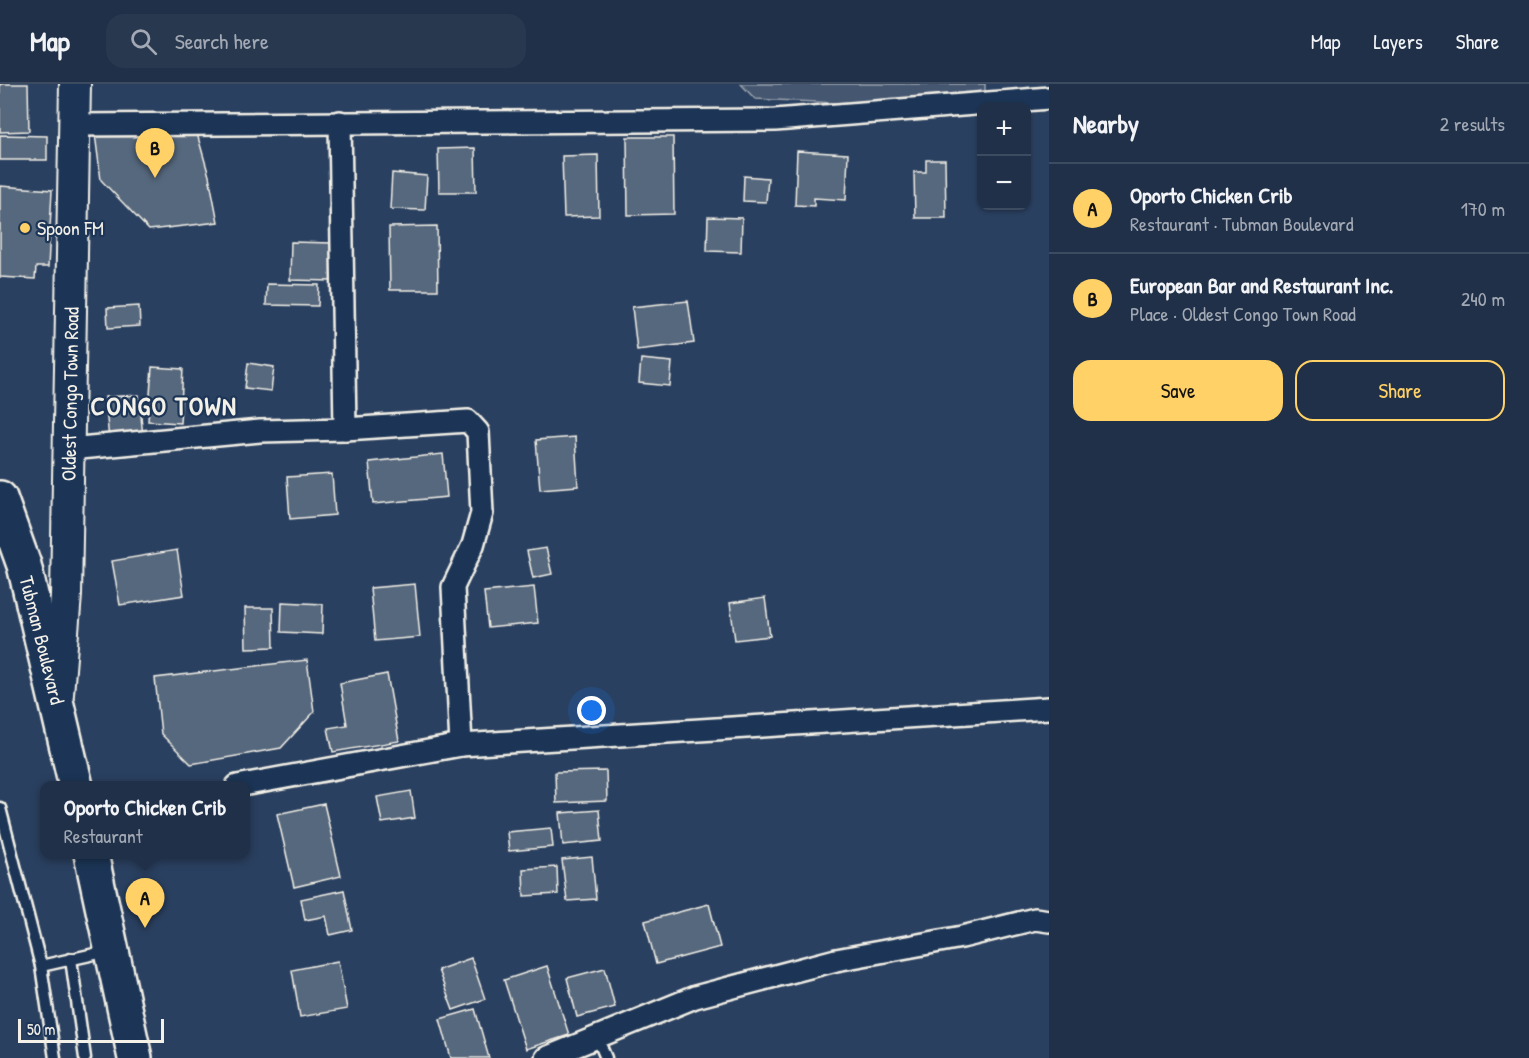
<!DOCTYPE html>
<meta charset="utf-8">
<style>
body{margin:0;font-family:"Patrick Hand",sans-serif;background:#28384f;color:#f1f3f6}
.controls{position:absolute;right:18px;top:18px;display:grid;overflow:hidden;border-radius:12px;box-shadow:0 2px 4px #0004}
.controls button{width:54px;height:54px;display:grid;place-items:center;padding:0;border:0;border-bottom:2px solid #3d4b60;background:#203048;color:#f1f3f6;font:30px sans-serif}
.scale{position:absolute;left:18px;bottom:15px;width:146px;box-sizing:border-box;padding-left:6px;border:3px solid #f4f1e8;border-top:0;font-size:16px;line-height:21px;white-space:nowrap;color:#f4f1e8;-webkit-text-stroke:4px #1d3557;paint-order:stroke}
.you{position:absolute;left:592px;top:627px;width:21px;height:21px;margin:-15px;border:4px solid #fff;border-radius:50%;background:#1a73e8;box-shadow:0 0 0 9px #1a73e833}
.badge{display:grid;place-items:center;width:39px;height:39px;border-radius:50%;background:#ffd166;color:#111;font-size:20px;font-weight:700}
.pin{position:absolute;translate:-50% -50px;filter:drop-shadow(0 2px 3px #0008)}
.pin::after{content:'';position:absolute;top:32px;width:21px;height:18px;background:inherit;clip-path:polygon(0 0,100% 0,50% 100%)}
.popup{position:absolute;left:40px;top:697px;width:210px;height:78px;box-sizing:border-box;display:grid;place-content:center;border-radius:12px;background:#203048;filter:drop-shadow(0 2px 4px #0005);font-size:20px;white-space:nowrap;color:#a2a9b4}
.popup b{font-size:22px;color:#f1f3f6}
.popup::after{content:'';position:absolute;left:50%;top:100%;margin-left:-12px;border:12px solid transparent;border-top-color:#203048}
.list{margin:0;padding:0;list-style:none}
h2{display:flex;justify-content:space-between;align-items:center;height:78px;margin:0;padding:0 24px;font-size:26px}
h2 small{font-size:20px;font-weight:400;color:#a2a9b4}
.list li{display:grid;grid-template-columns:39px 1fr auto;gap:18px;align-items:center;box-sizing:border-box;height:90px;padding:0 24px;border-top:2px solid #3d4b60}
.list b{display:block;font-size:22px;white-space:nowrap}
.list p{margin:0;font-size:20px;white-space:nowrap;color:#a2a9b4}
.list em{font-size:20px;font-style:normal;color:#a2a9b4}
.actions{display:flex;gap:12px;padding:18px 24px}
.actions a{flex:1;padding:14px 0;border:2px solid #ffd166;border-radius:18px;text-align:center;font-size:21px;color:#ffd166}
.actions .main{background:#ffd166;color:#111}
.icon{flex:none;width:33px;height:33px;fill:none;stroke:currentColor;stroke-width:2;stroke-linecap:round;stroke-linejoin:round}
.map{position:relative;flex:none;width:1049px;height:974px;overflow:hidden}
header{display:flex;align-items:center;gap:36px;box-sizing:border-box;height:84px;padding:0 30px;background:#203048;border-bottom:2px solid #3d4b60}
header strong{font-size:28px}
nav{display:flex;gap:33px;margin-inline-start:auto;font-size:21px}
.search{width:420px;height:54px;background:#28384f;display:flex;align-items:center;gap:15px;box-sizing:border-box;padding:0 21px;border-radius:18px;color:#a2a9b4;font-size:22px}
main{display:flex}
aside{flex:1;background:#203048}
.map>svg:first-child{display:block}
.green{fill:#445771;stroke:#9ca4ac;stroke-width:1.5}
.building{fill:#56677d;stroke:#f4f1e8;stroke-width:1.5}
.lines{fill:none;stroke-linecap:round;stroke-linejoin:round}
.lane-casing{stroke:#f4f1e8;stroke-width:15}
.street-casing{stroke:#f4f1e8;stroke-width:26}
.secondary-casing{stroke:#f4f1e8;stroke-width:34}
.highway-casing{stroke:#f4f1e8;stroke-width:38}
.lane{stroke:#1d3557;stroke-width:10}
.street{stroke:#1d3557;stroke-width:21}
.secondary{stroke:#1d3557;stroke-width:30}
.highway{stroke:#1d3557;stroke-width:33}
.poi-dot{fill:#ffd166;stroke:#1d3557;stroke-width:2}
.labels{text-anchor:middle;stroke-width:4.5;stroke-linejoin:round;paint-order:stroke}
.poi-label{font-size:20px;fill:#f4f1e8;stroke:#1d3557;text-anchor:start}
.street-label{font-size:20px;fill:#f4f1e8;stroke:#1d3557}
.district-label{font-size:26px;font-weight:bold;letter-spacing:1.5px;fill:#f4f1e8;stroke:#1d3557}
</style>
<header>
<strong>Map</strong>
<div class="search"><svg class="icon" aria-label="search" viewBox="0 0 24 24"><circle cx="10" cy="10" r="6"/><path d="M15 15l6 6"/></svg>Search here</div>
<nav><a>Map</a><a>Layers</a><a>Share</a></nav>
</header>
<main>
<div class="map">
<svg width="1049" height="974" viewBox="0 0 1049 974">
<rect width="100%" height="100%" fill="#2a4060"/>
<filter id="ink" filterUnits="userSpaceOnUse"><feTurbulence type="fractalNoise" baseFrequency=".0167" numOctaves="2"/><feDisplacementMap in="SourceGraphic" scale="12" xChannelSelector="R" yChannelSelector="G"/><feConvolveMatrix kernelMatrix="1 2 1 2 8 2 1 2 1" color-interpolation-filters="sRGB"/></filter>
<g filter="url(#ink)">
<polygon class="green" points="741,0 985,0 985,22 981,26 755,15"/>
<g class="building">
<polygon points="0,0 28,0 29,47 0,48"/>
<polygon points="94,42 196,46 209,92 218,138 149,146 101,96"/>
<polygon points="0,51 47,52 47,76 0,76"/>
<polygon points="627,53 673,53 674,130 628,131"/>
<polygon points="475,64 476,108 439,108 438,65"/>
<polygon points="797,67 848,70 846,116 814,114 814,122 795,121"/>
<polygon points="598,71 599,132 564,133 562,72"/>
<polygon points="926,76 945,76 946,134 915,134 914,88 926,88"/>
<polygon points="392,89 427,92 425,126 390,125"/>
<polygon points="744,92 768,94 766,118 743,117"/>
<polygon points="0,102 52,106 48,183 36,183 35,195 0,193"/>
<polygon points="708,133 742,134 741,168 707,167"/>
<polygon points="437,142 438,206 390,206 389,143"/>
<polygon points="291,158 332,159 332,197 290,196"/>
<polygon points="267,200 319,201 318,222 266,221"/>
<polygon points="688,217 694,259 637,266 632,223"/>
<polygon points="139,222 140,242 108,244 107,224"/>
<polygon points="641,275 672,278 670,302 639,299"/>
<polygon points="248,279 274,283 271,307 245,304"/>
<polygon points="152,283 183,285 180,339 148,337"/>
<polygon points="139,311 143,353 109,356 105,313"/>
<polygon points="575,353 578,402 540,405 536,356"/>
<polygon points="443,370 447,413 373,420 369,378"/>
<polygon points="332,390 335,431 290,435 287,393"/>
<polygon points="546,464 552,490 533,494 527,467"/>
<polygon points="177,466 184,511 120,521 112,477"/>
<polygon points="415,500 420,553 375,557 370,504"/>
<polygon points="534,503 538,539 488,544 484,508"/>
<polygon points="765,514 770,552 735,556 730,519"/>
<polygon points="282,518 323,520 322,550 281,548"/>
<polygon points="245,524 273,524 274,563 246,564"/>
<polygon points="307,576 314,628 281,664 191,680 161,650 155,594"/>
<polygon points="387,590 399,657 333,668 328,644 347,641 340,599"/>
<polygon points="606,687 607,717 556,719 555,688"/>
<polygon points="411,707 415,734 382,739 377,713"/>
<polygon points="324,720 341,792 294,803 277,730"/>
<polygon points="599,726 602,757 563,761 560,729"/>
<polygon points="551,744 553,763 509,767 507,748"/>
<polygon points="592,773 596,815 567,817 562,776"/>
<polygon points="557,783 558,810 524,812 523,785"/>
<polygon points="344,806 352,846 330,851 326,832 305,836 301,815"/>
<polygon points="709,820 720,863 656,880 645,837"/>
<polygon points="471,874 485,915 453,926 438,886"/>
<polygon points="338,877 347,925 300,933 292,886"/>
<polygon points="547,882 569,951 526,965 504,896"/>
<polygon points="605,884 615,923 577,933 567,894"/>
<polygon points="475,925 489,974 451,974 440,935"/>
</g>
<g class="lines">
<g class="lane-casing">
<g id="lane">
<polyline points="0,724 41,882 55,974"/>
<polyline points="71,875 85,974"/>
<polyline points="41,882 108,867"/>
<polyline points="597,953 606,974"/>
</g>
</g>
<g class="street-casing">
<g id="street">
<polyline points="340,38 345,345"/>
<polyline points="74,41 775,36 1049,14"/>
<polyline points="69,365 260,347 345,345 468,337 478,348 482,429 473,461 453,503 461,661"/>
<polyline points="237,702 461,661 1049,624"/>
<polyline points="546,974 695,913 836,876 962,853 1035,835 1049,837"/>
</g>
</g>
<g class="secondary-casing">
<polyline id="secondary" points="58,610 66,511 75,0"/>
</g>
<g class="highway-casing">
<g id="highway">
<polyline points="0,414 24,481 76,702"/>
<polyline points="91,770 135,974"/>
</g>
</g>
<use href="#lane" class="lane"/>
<use href="#street" class="street"/>
<use href="#secondary" class="secondary"/>
<use href="#highway" class="highway"/>
</g>
</g>
<circle class="poi-dot" cx="25" cy="144" r="6"/>
<g class="labels">
<g class="poi-label">
<text x="37" y="151">Spoon FM</text>
</g>
<g class="street-label">
<text transform="translate(70 310) rotate(-89)" y="7">Oldest Congo Town Road</text>
<text transform="translate(42 556) rotate(76)" y="7">Tubman Boulevard</text>
</g>
<g class="district-label">
<text x="164" y="331">CONGO TOWN</text>
</g>
</g>
</svg>
<div class="controls">
<button>+</button>
<button>−</button>
</div>
<div class="scale">50 m</div>
<div class="you"></div>
<div class="pin badge" style="left:145px;top:844px">A</div>
<div class="popup"><b>Oporto Chicken Crib</b>Restaurant</div>
<div class="pin badge" style="left:155px;top:94px">B</div>
</div>
<aside>
<h2>Nearby<small>2 results</small></h2>
<ul class="list">
<li><span class="badge">A</span><div><b>Oporto Chicken Crib</b><p>Restaurant · Tubman Boulevard</p></div><em>170 m</em></li>
<li><span class="badge">B</span><div><b>European Bar and Restaurant Inc.</b><p>Place · Oldest Congo Town Road</p></div><em>240 m</em></li>
</ul>
<div class="actions"><a class="main">Save</a><a>Share</a></div>
</aside>
</main>
